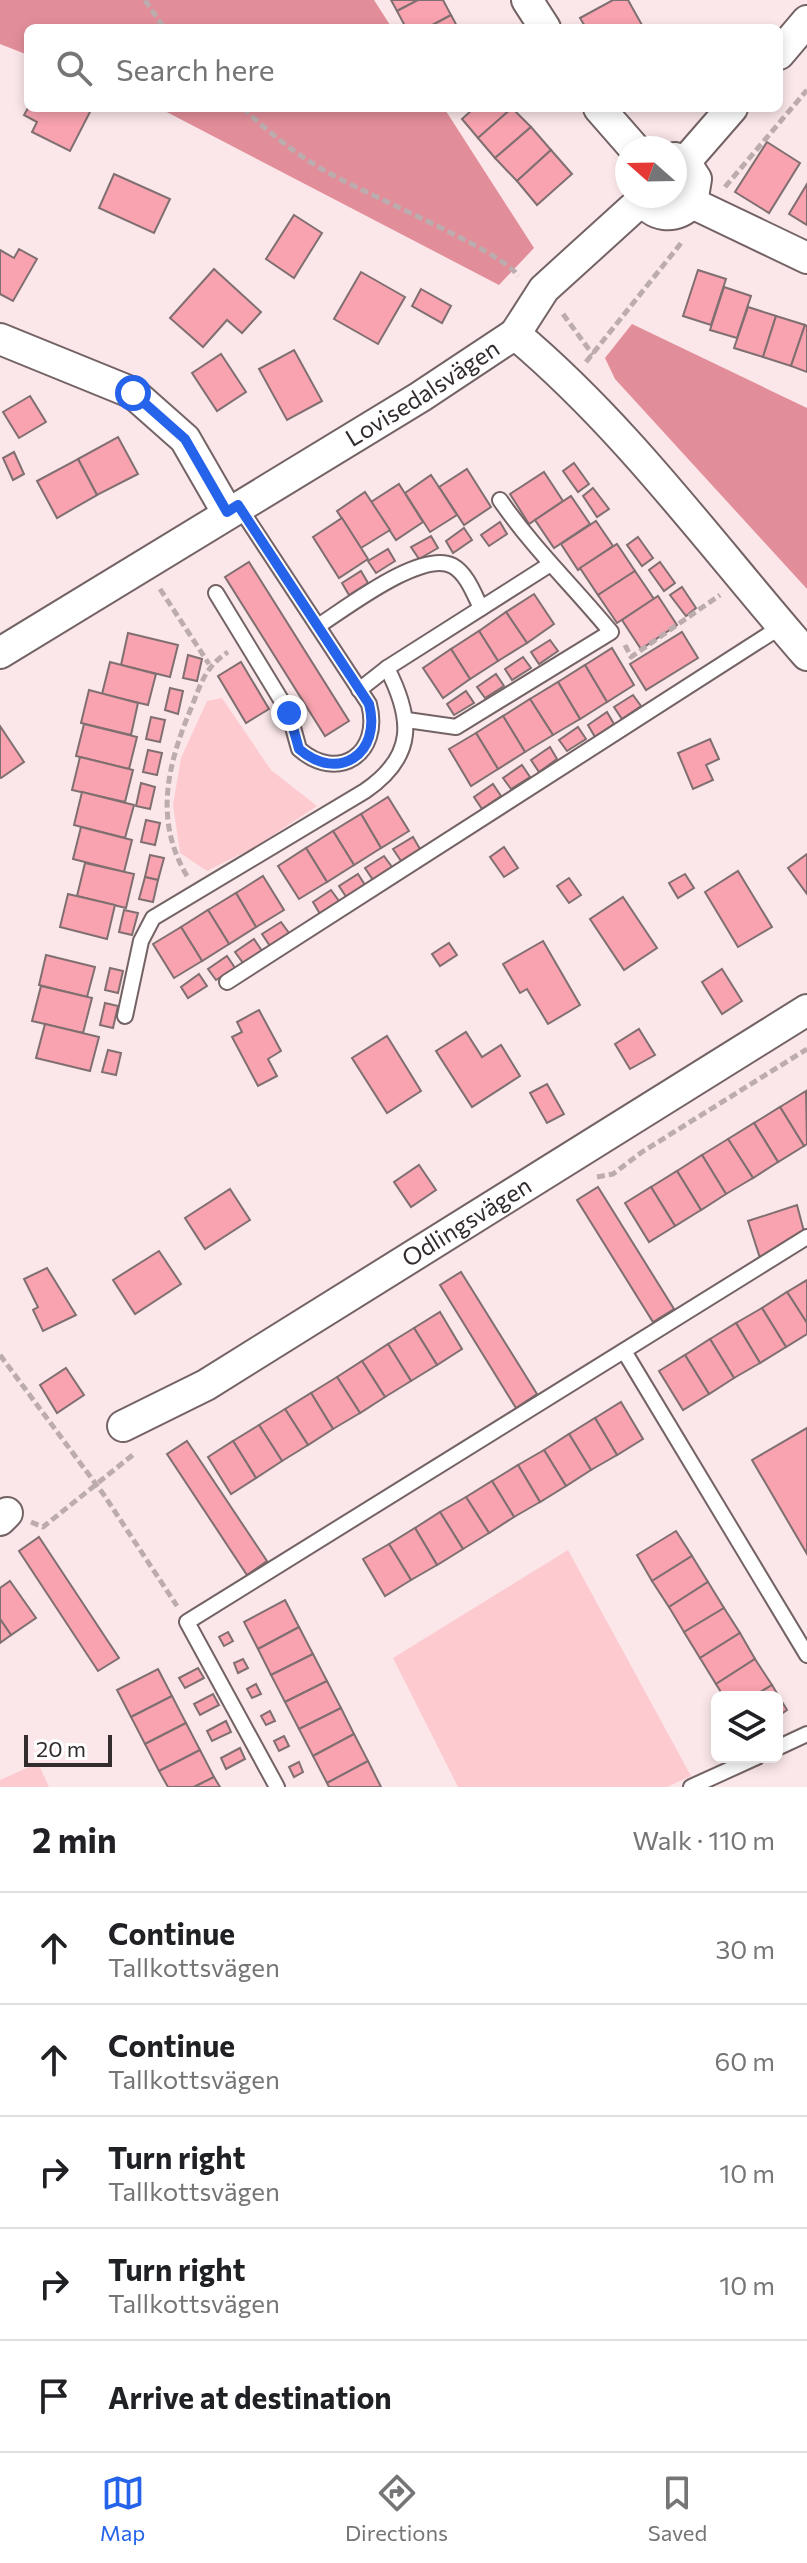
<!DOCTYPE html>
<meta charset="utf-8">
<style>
body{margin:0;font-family:Commissioner,sans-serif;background:#f2f2f2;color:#202124}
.controls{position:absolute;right:24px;bottom:24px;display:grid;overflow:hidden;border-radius:12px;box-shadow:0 4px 12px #0003}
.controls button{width:72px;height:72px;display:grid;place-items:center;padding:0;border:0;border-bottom:2px solid #e0e0e0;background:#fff;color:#202124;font:40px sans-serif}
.compass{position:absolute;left:615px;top:136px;width:72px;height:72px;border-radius:50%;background:#fff;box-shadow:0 4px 12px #0003;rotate:290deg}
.scale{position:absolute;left:24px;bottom:20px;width:88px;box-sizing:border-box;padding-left:8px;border:4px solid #332c2c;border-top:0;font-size:22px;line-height:28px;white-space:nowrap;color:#332c2c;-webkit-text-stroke:6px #fff;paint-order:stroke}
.stop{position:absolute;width:24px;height:24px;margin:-18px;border:6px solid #2563eb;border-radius:50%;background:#fff}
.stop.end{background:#2563eb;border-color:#fff;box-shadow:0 2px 8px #0008}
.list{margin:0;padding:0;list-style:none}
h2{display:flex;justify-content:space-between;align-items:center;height:104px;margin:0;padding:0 32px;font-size:34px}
h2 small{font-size:26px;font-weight:400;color:#757577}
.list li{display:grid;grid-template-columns:52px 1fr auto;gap:24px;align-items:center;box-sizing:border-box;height:112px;padding:0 32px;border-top:2px solid #e0e0e0}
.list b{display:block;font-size:30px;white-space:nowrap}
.list p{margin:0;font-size:26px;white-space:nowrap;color:#757577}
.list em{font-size:26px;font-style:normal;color:#757577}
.icon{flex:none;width:44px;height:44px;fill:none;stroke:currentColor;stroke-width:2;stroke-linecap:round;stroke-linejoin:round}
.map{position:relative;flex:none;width:807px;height:1787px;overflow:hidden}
.search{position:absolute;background:#fff;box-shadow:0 4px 12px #0003;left:24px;right:24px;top:24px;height:88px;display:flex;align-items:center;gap:20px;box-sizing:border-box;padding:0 28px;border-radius:12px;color:#757577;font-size:30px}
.sheet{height:664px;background:#fff}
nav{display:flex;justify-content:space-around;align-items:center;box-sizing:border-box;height:112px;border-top:2px solid #e0e0e0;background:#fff;font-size:22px;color:#757577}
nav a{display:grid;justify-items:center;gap:4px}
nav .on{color:#2563eb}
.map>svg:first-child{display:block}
.green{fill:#fdcad0}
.forest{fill:#e28e9a}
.building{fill:#f8a3af;stroke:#806f71;stroke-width:2}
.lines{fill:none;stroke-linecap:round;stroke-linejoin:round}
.lane-casing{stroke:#746365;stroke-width:18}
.street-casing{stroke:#746365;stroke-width:34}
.path{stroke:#bcacad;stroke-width:5;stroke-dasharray:8 4;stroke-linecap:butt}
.lane{stroke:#fff;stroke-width:14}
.street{stroke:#fff;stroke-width:30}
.route{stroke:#2563eb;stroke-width:10}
.labels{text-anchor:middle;stroke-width:6;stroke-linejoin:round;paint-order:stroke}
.street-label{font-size:24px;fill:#332c2c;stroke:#fff}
</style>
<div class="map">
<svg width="807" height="1787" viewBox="0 0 807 1787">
<rect width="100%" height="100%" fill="#fbe7e9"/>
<g class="green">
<polygon points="222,698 271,770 317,806 255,847 207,871 180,853 173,805 181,758 207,701"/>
<polygon points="568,1550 691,1776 667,1787 458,1787 393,1658"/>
<polygon points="38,1763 49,1787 0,1787 0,1780"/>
</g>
<g class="forest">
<polygon points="0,0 374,0 392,28 28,28 28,55 0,44"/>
<polygon points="159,108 444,108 534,248 499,285"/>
<polygon points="632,324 807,408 807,589 615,379 605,358"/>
</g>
<g class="building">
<polygon points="391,0 418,0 397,11"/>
<polygon points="418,0 443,0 451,15 427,28 406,28 397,11"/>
<polygon points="613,0 628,0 642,25 636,28 586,28 580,18"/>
<polygon points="451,15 458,28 427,28"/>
<polygon points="28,108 92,108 70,151 32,132 37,122 24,115"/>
<polygon points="474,108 512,108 478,138 462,119"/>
<polygon points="512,108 531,127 495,158 478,138"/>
<polygon points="531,127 551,150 517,181 495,158"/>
<polygon points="767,142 800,163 769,213 735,192"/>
<polygon points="551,150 572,174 537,205 517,181"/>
<polygon points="114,174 170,199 154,233 99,208"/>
<polygon points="807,184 807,225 789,214"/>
<polygon points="294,215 322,233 294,278 266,259"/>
<polygon points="19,249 37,259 13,301 0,294 0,250 14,258"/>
<polygon points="214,269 261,312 242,333 227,320 203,347 170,318"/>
<polygon points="698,270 726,279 711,325 683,316"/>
<polygon points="361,272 405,297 378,344 334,319"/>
<polygon points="724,287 751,296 737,338 710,330"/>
<polygon points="421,289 451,306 442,323 412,306"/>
<polygon points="748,307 776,316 763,357 734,348"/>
<polygon points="776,316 805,325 791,366 763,357"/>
<polygon points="805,325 807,326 807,372 791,366"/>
<polygon points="294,350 322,401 287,420 259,369"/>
<polygon points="221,354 246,392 217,411 192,373"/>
<polygon points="30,396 46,422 19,438 3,412"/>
<polygon points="118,437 138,474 97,495 78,459"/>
<polygon points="14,452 24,474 13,480 3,458"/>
<polygon points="78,459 97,495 57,518 37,481"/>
<polygon points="574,463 589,484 578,492 563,471"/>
<polygon points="467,469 491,507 464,525 439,487"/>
<polygon points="544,472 563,501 529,524 510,494"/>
<polygon points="431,475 457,515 430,532 405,493"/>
<polygon points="399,484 423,522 396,540 371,502"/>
<polygon points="593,488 609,509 597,517 583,496"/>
<polygon points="365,492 390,530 361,548 337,511"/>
<polygon points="571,496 590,524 554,548 535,520"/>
<polygon points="342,518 368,559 339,578 313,537"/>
<polygon points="596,521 613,546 578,570 561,544"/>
<polygon points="500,522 507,534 489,546 481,535"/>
<polygon points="464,528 472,540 453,553 446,541"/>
<polygon points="431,536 438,548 419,559 411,547"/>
<polygon points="638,537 653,558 642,566 627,545"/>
<polygon points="617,544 635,571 598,595 580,568"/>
<polygon points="388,549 395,561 376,573 368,561"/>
<polygon points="249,562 349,721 325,736 225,577"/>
<polygon points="660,562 675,583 664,591 649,570"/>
<polygon points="361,571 368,583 349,595 342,583"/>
<polygon points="635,571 654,599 617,623 598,595"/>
<polygon points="682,587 696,608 686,616 670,595"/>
<polygon points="534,594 554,624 527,643 506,612"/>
<polygon points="658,596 677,625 641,649 622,620"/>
<polygon points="506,612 527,643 498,661 479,631"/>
<polygon points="479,631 498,661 470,679 451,649"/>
<polygon points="682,632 698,658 646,690 630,664"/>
<polygon points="128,633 178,645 170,677 121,665"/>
<polygon points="550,640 558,651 539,664 531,652"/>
<polygon points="612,648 634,685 607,702 585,665"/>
<polygon points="451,649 470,679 443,698 423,668"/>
<polygon points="188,655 202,659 197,681 183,678"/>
<polygon points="523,657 531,668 512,680 505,669"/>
<polygon points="110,662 156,674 148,705 102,694"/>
<polygon points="241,662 269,709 246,723 218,676"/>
<polygon points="585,665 607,702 580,719 558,682"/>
<polygon points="496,674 504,686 485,698 477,687"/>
<polygon points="558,682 580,719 553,735 530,699"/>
<polygon points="170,688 183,691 178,714 165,710"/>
<polygon points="89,690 138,703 131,735 81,723"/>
<polygon points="466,691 474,703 454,715 447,704"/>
<polygon points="633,695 641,706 622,719 614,707"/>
<polygon points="530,699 553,735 525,752 503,716"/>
<polygon points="607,712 614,724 595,737 588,725"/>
<polygon points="503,716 525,752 498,769 476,733"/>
<polygon points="151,717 165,720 160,742 146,739"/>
<polygon points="84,724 137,737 129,769 76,756"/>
<polygon points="0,726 24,762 1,778 0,777"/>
<polygon points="578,727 586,739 567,751 559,740"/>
<polygon points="476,733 498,769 471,786 449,749"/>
<polygon points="710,739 719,759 706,765 713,780 693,789 678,753"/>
<polygon points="550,747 557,759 539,772 531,760"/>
<polygon points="148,750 162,753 157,775 143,772"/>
<polygon points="80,757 133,770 125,802 72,790"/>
<polygon points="522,765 530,777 511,789 503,778"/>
<polygon points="141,783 155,787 150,809 136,806"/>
<polygon points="493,784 501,796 482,809 474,797"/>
<polygon points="82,792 134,805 125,838 74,825"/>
<polygon points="388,797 409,831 381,848 361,814"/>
<polygon points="361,814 381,848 354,865 333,831"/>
<polygon points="146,820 160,823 155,845 141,842"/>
<polygon points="81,827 132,840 124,872 73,859"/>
<polygon points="333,831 354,865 327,882 306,848"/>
<polygon points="413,837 420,849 401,861 393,849"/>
<polygon points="504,847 518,868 504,877 490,857"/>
<polygon points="306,848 327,882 299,899 278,866"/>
<polygon points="807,854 807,894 788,868"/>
<polygon points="150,855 164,858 158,880 145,877"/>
<polygon points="384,856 392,867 373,880 365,868"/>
<polygon points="85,863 134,874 126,908 77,896"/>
<polygon points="738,871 772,927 738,947 705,892"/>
<polygon points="358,874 365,885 347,898 339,886"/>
<polygon points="685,874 694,888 678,898 669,883"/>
<polygon points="263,876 284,910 256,927 236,893"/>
<polygon points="145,877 158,880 153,902 139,899"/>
<polygon points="569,878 581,895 569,903 557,886"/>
<polygon points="331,890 339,901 320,914 313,902"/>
<polygon points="236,893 256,927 229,944 208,910"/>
<polygon points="68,894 115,905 107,939 60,927"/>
<polygon points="623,897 657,948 624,970 590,919"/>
<polygon points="124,910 138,913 132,935 119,932"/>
<polygon points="208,910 229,944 202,961 181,927"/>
<polygon points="281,922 289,933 270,946 262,934"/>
<polygon points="181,927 202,961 174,978 153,944"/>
<polygon points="254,939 262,951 243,963 235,952"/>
<polygon points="543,941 580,1005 548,1024 527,989 520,993 503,964"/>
<polygon points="449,943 457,955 440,966 432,954"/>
<polygon points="46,955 95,967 87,997 39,985"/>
<polygon points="227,956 235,968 216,980 208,969"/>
<polygon points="110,968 123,971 118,993 105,990"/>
<polygon points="722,969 742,1001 722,1014 702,982"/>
<polygon points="199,974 207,986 188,998 181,987"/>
<polygon points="41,986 92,998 83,1033 32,1021"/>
<polygon points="105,1003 118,1006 113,1028 100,1025"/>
<polygon points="259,1010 281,1051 268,1059 277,1076 258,1086 232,1037 242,1032 237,1022"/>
<polygon points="45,1024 99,1037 90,1071 36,1058"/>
<polygon points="639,1029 655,1055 630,1069 615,1044"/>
<polygon points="466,1032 482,1057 501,1045 520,1076 472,1107 436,1051"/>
<polygon points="387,1036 421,1091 387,1113 352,1058"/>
<polygon points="108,1050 121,1053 116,1075 102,1072"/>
<polygon points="547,1084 564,1114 547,1123 530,1093"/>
<polygon points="806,1091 807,1144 804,1146 780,1107"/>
<polygon points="780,1107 804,1146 778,1162 754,1123"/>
<polygon points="754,1123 778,1162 753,1178 728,1139"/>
<polygon points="728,1139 753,1178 726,1194 702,1155"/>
<polygon points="702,1155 726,1194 701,1210 677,1171"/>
<polygon points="419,1165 436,1190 411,1207 394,1182"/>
<polygon points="677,1171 701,1210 675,1226 651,1187"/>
<polygon points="598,1187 674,1309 653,1322 577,1200"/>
<polygon points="651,1187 675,1226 649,1242 625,1203"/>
<polygon points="230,1189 250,1220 205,1249 185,1218"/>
<polygon points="797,1205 807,1243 760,1258 748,1221"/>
<polygon points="159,1251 181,1284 135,1314 113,1280"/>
<polygon points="47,1268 76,1315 43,1331 33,1310 38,1307 24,1279"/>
<polygon points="461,1272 537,1394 516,1408 440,1285"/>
<polygon points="807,1280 807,1323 787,1292"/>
<polygon points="787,1292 807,1323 807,1334 786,1347 762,1308"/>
<polygon points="762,1308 786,1347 760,1363 736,1323"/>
<polygon points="440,1312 462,1349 437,1365 414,1328"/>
<polygon points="736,1323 760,1363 734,1378 710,1339"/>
<polygon points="414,1328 437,1365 411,1381 388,1344"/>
<polygon points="710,1339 734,1378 709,1394 685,1355"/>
<polygon points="388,1344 411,1381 385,1397 362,1361"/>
<polygon points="685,1355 709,1394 683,1410 659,1371"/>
<polygon points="362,1361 385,1397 360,1413 337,1377"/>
<polygon points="66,1368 84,1395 57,1413 40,1385"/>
<polygon points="337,1377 360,1413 333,1429 311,1393"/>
<polygon points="311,1393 333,1429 308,1445 285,1409"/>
<polygon points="621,1402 643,1439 617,1455 595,1418"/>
<polygon points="285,1409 308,1445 282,1461 259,1425"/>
<polygon points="595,1418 617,1455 591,1470 569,1434"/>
<polygon points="259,1425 282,1461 256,1478 233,1441"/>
<polygon points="807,1428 807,1554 752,1460"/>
<polygon points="569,1434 591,1470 566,1486 544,1450"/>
<polygon points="187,1441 267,1561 247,1575 167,1454"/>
<polygon points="233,1441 256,1478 231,1494 208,1457"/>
<polygon points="544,1450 566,1486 540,1502 518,1465"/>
<polygon points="518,1465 540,1502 514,1517 492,1481"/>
<polygon points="492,1481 514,1517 489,1533 466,1497"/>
<polygon points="466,1497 489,1533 463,1549 440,1512"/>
<polygon points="440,1512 463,1549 437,1565 415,1528"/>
<polygon points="415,1528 437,1565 411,1580 389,1544"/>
<polygon points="676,1531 692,1556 652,1581 637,1555"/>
<polygon points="39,1537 119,1658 98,1671 19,1551"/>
<polygon points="389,1544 411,1580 385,1596 363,1559"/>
<polygon points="692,1556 708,1582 669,1607 652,1581"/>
<polygon points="10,1581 36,1618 11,1635 0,1619 0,1588"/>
<polygon points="708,1582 724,1608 684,1632 669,1607"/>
<polygon points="285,1600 299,1627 258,1649 244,1622"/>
<polygon points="724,1608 740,1633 700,1658 684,1632"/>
<polygon points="0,1619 11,1635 0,1643"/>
<polygon points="299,1627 313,1654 271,1675 258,1649"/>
<polygon points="228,1632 233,1641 224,1646 219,1637"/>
<polygon points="740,1633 755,1659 716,1684 700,1658"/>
<polygon points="313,1654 327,1681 285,1702 271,1675"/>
<polygon points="243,1659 248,1668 238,1673 234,1663"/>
<polygon points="755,1659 772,1685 752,1697 724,1697 716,1684"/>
<polygon points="198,1668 204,1678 185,1688 179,1678"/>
<polygon points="158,1669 172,1696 131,1717 117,1690"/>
<polygon points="327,1681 341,1708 299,1729 285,1702"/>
<polygon points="256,1684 261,1694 252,1698 247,1689"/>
<polygon points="772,1685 787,1710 777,1717 777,1697 752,1697"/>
<polygon points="213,1694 219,1705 200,1715 194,1704"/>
<polygon points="172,1696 186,1723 145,1744 131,1717"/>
<polygon points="341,1708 354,1734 313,1756 299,1729"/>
<polygon points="270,1711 275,1721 266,1725 261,1716"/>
<polygon points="226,1721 231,1732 212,1741 207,1731"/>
<polygon points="186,1723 200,1750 159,1771 145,1744"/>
<polygon points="354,1734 368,1761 327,1783 313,1756"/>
<polygon points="284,1736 289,1746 279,1751 274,1741"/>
<polygon points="240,1748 245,1759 226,1769 221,1758"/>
<polygon points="200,1750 214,1777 194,1787 168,1787 159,1771"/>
<polygon points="368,1761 381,1787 329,1787 327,1783"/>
<polygon points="299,1762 303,1772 294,1777 289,1767"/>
<polygon points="214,1777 220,1787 194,1787"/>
</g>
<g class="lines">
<g class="lane-casing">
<g id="lane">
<path d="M216 593 289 713 299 749C338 783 382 754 369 704L238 505"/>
<path d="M318 626C345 609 422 549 453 566 467 574 474 594 481 608"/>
<polyline points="359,690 387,668 549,565"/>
<path d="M407 720 456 727 611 632C574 587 533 548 500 500"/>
<polyline points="227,982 782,626"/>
<path d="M125 1016 141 941 153 918 365 791C416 756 413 719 387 668"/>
<polyline points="624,1351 807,1655"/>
<polyline points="777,1748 807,1734"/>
<polyline points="277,1787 187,1622 807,1237"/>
<polyline points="691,1787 757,1757"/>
</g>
</g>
<g class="street-casing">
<g id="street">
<polyline points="527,0 545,28"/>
<polyline points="779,54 807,21"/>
<polyline points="599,108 634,148"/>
<polyline points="685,162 732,108"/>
<path d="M641 196C652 218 675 220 692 203L696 179 685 162 675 158"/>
<polyline points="692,203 807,258"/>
<polyline points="515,334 544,289 642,200"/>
<polyline points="0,339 133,393 185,439 227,512"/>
<path id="s1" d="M0 653 420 397 515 334C626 427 712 546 807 655"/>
<path id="s2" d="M123 1426 206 1385 807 1010"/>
<polyline points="0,1520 7,1513"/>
</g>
</g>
<g class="path">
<polyline points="145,0 164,28"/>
<path d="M243 108C267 131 292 151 320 168 355 190 504 251 518 276"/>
<polyline points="725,187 807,90"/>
<polyline points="563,314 593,355"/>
<polyline points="586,362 682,242"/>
<polyline points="160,589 209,664"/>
<polyline points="625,645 631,657 720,595"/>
<path d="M187 876C153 819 168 763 192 706 201 683 206 666 228 652"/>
<polyline points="597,1177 613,1174 642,1152 807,1049"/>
<polyline points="0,1355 104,1495 177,1606"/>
<polyline points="31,1522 43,1527 134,1454"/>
</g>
<use href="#lane" class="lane"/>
<use href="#street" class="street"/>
</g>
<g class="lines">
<path class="route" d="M133 393 185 439 227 512 238 505 369 704C382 754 338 783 299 749L289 713"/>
</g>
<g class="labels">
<g class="street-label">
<text dy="8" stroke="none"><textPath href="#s1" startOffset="496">Lovisedalsvägen</textPath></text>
<text dy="8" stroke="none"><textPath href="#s2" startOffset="400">Odlingsvägen</textPath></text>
</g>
</g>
</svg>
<div class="controls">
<button><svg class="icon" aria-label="layers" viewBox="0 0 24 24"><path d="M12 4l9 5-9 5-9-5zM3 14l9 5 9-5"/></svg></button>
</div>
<svg class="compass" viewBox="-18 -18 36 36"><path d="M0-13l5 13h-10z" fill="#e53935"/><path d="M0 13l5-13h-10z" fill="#757577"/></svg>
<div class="scale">20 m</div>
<div class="stop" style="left:133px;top:393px"></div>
<div class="stop end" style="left:289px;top:713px"></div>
<div class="search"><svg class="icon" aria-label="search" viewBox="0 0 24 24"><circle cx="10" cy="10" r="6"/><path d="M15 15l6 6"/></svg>Search here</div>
</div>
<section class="sheet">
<h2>2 min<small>Walk · 110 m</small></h2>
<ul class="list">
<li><svg class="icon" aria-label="ahead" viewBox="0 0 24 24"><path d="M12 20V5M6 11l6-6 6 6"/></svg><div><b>Continue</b><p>Tallkottsvägen</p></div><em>30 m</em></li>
<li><svg class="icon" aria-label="ahead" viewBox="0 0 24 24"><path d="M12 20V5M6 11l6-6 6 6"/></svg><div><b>Continue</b><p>Tallkottsvägen</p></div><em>60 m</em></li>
<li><svg class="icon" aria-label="right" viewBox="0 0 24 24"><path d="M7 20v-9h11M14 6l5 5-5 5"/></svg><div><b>Turn right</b><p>Tallkottsvägen</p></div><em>10 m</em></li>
<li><svg class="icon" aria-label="right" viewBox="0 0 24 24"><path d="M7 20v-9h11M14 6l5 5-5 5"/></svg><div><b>Turn right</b><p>Tallkottsvägen</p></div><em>10 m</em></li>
<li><svg class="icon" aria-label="arrive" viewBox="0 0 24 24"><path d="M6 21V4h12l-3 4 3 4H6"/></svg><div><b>Arrive at destination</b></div></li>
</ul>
</section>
<nav>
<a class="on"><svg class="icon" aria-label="map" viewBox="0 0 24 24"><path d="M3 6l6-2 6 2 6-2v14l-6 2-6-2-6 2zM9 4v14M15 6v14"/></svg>Map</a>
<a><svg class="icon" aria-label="directions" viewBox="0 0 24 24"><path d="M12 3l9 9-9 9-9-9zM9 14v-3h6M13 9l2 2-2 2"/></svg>Directions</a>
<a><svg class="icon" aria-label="saved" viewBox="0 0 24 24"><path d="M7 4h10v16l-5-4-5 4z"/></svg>Saved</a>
</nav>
